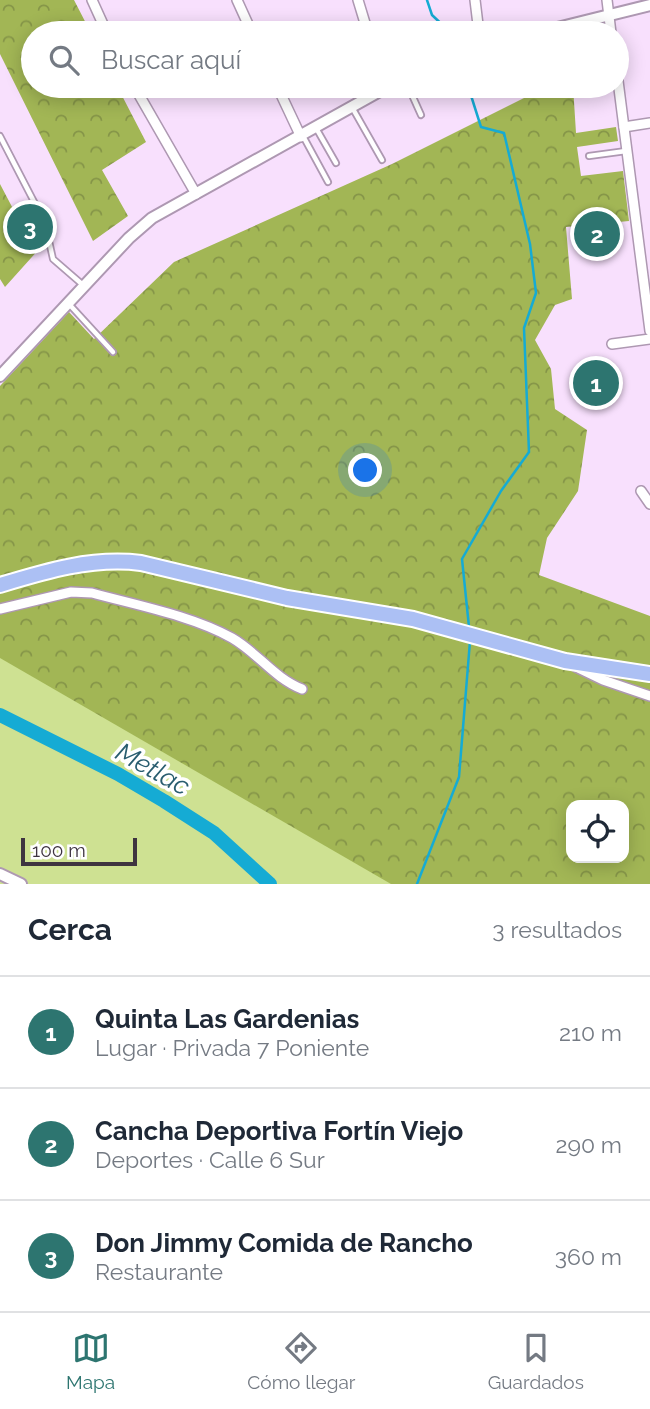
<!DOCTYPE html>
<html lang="es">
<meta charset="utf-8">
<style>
body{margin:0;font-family:Raleway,sans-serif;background:#f6f6f7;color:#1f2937}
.controls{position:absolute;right:21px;bottom:21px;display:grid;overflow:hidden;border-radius:14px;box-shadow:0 4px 18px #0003}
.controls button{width:63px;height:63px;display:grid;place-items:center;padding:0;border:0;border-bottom:2px solid #e0e1e3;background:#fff;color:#1f2937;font:35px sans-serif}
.scale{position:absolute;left:21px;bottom:18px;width:116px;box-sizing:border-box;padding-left:7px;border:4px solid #3e3440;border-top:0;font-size:19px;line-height:24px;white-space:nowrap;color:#3e3440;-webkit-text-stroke:5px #fff;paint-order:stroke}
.you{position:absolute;left:366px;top:471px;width:24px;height:24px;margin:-18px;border:5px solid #fff;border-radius:50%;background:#1a73e8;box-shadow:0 0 0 10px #1a73e833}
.badge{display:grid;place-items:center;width:46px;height:46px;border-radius:50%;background:#2d7570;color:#fff;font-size:23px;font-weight:700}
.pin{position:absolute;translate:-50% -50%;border:4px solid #fff;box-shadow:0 2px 7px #0006}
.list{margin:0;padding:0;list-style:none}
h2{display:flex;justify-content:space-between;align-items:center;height:91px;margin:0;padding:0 28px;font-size:30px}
h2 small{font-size:23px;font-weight:400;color:#747a83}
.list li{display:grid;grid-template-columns:46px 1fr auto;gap:21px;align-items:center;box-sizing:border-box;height:112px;padding:0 28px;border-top:2px solid #e0e1e3}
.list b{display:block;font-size:26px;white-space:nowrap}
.list p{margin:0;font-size:23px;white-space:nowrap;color:#747a83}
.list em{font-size:23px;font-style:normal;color:#747a83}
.icon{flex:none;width:38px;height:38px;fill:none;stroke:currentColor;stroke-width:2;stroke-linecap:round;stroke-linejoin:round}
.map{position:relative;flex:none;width:650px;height:884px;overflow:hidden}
.search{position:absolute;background:#fff;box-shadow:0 4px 18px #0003;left:21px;right:21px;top:21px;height:77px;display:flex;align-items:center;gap:18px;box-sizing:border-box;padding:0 24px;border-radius:38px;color:#747a83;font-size:26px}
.sheet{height:427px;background:#fff}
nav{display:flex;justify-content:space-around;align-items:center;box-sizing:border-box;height:98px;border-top:2px solid #e0e1e3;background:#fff;font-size:19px;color:#747a83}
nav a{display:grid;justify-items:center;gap:4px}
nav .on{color:#2d7570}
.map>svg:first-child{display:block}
.forest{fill:url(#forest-crowns);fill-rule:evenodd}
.park{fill:#cee192}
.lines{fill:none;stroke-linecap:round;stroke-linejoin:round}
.stream{stroke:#15abd4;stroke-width:2.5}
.river{stroke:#15abd4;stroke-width:14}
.service-casing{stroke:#ae98b2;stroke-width:8}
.minor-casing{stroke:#ae98b2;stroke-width:12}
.tertiary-casing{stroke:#ae98b2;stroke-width:14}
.primary-casing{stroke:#fff;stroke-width:18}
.service{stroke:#fff;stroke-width:4.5}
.minor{stroke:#fff;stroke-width:9}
.tertiary{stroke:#fff;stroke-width:10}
.primary{stroke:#acc0f4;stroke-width:14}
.labels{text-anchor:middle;stroke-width:7;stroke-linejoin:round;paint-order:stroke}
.water-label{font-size:26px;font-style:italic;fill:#295d6f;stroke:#fff}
</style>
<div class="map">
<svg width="650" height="884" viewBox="0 0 650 884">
<defs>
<pattern id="forest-crowns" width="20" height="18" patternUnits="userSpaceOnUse" patternTransform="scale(1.75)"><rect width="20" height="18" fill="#a2b655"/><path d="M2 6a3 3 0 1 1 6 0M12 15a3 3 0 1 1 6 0" fill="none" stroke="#859548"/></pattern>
</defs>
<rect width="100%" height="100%" fill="#f8e0fd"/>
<g class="forest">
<polygon points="0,0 74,0 91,33 33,33 33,86 117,86 146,142 102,170 128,216 93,241 0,54"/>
<path d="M548 86H573L576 133 616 127 618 141 577 147 581 176 623 171 629 221 566 227 572 299 555 305 535 340 551 369 555 409 587 430 578 491 547 538 539 575 650 616V884H291L0 702V386L69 312 94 339 174 262 392 164ZM571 805H624V858H571Z"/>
<polygon points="0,184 31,243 40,248 5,287 0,279"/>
</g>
<g class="park">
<polygon points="613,224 616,240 580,245 578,228"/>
<polygon points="0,658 391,884 0,884"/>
</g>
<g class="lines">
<g class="stream">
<polyline points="427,0 432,15 451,33"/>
<polyline points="468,86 481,127 504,133 530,244 536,293 524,328 529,452 501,491 462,559 469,627"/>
<polyline points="417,884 459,777 470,641"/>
</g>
<polyline class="river" points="0,715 118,774 164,801 214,833 270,884"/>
<g class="service-casing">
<g id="service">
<polyline points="408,86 421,115"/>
<polyline points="353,109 382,160"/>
<polyline points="316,128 336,163"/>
<polyline points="0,136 45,223 53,259 83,285"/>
<polyline points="303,136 328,182"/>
<polyline points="589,156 626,151"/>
<polyline points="69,304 113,352"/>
</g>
</g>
<g class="minor-casing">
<g id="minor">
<polyline points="92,0 107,33"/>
<polyline points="237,0 252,33"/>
<polyline points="358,0 368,33"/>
<polyline points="475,0 479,33"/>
<polyline points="607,0 611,33"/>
<polyline points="617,73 650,331"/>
<polyline points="134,86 196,194"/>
<polyline points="277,86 301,137"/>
<polyline points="624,127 650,123"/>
<polyline points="612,344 650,339"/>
<polyline points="641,491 650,504"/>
<path d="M0 609 71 592 92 593C136 605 193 616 232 638 258 653 274 678 302 689"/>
<polyline points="576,667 603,680 650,696"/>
</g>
</g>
<g class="tertiary-casing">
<g id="tertiary">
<polyline points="537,33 650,5"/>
<polyline points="0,376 129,238 152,218 389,86"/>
<polyline points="0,874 21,884"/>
</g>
</g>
<g class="primary-casing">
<path id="primary" d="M0 585C46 571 92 557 141 563L287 598 413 619 565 661 650 674"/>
</g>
<use href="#service" class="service"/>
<use href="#minor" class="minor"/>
<use href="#tertiary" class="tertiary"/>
<use href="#primary" class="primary"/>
</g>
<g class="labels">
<g class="water-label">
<text transform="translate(153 769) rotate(29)" y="9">Metlac</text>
</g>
</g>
</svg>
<div class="controls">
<button><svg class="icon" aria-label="locate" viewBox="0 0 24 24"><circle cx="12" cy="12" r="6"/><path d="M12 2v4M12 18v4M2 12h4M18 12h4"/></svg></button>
</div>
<div class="scale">100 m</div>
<div class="you"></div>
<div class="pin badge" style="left:596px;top:383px">1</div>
<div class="pin badge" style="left:597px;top:234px">2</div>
<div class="pin badge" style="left:30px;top:227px">3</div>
<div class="search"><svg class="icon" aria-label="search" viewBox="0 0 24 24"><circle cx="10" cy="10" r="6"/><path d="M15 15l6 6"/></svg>Buscar aquí</div>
</div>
<section class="sheet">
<h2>Cerca<small>3 resultados</small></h2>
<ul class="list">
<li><span class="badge">1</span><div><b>Quinta Las Gardenias</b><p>Lugar · Privada 7 Poniente</p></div><em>210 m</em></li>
<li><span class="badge">2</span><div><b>Cancha Deportiva Fortín Viejo</b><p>Deportes · Calle 6 Sur</p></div><em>290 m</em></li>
<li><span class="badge">3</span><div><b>Don Jimmy Comida de Rancho</b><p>Restaurante</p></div><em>360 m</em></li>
</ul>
</section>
<nav>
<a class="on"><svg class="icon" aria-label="map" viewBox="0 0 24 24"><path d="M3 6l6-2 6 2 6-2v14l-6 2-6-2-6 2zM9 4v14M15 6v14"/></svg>Mapa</a>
<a><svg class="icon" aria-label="directions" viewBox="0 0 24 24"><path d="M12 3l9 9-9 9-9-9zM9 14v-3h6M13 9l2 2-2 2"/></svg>Cómo llegar</a>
<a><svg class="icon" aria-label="saved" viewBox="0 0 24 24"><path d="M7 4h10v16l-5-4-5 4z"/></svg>Guardados</a>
</nav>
